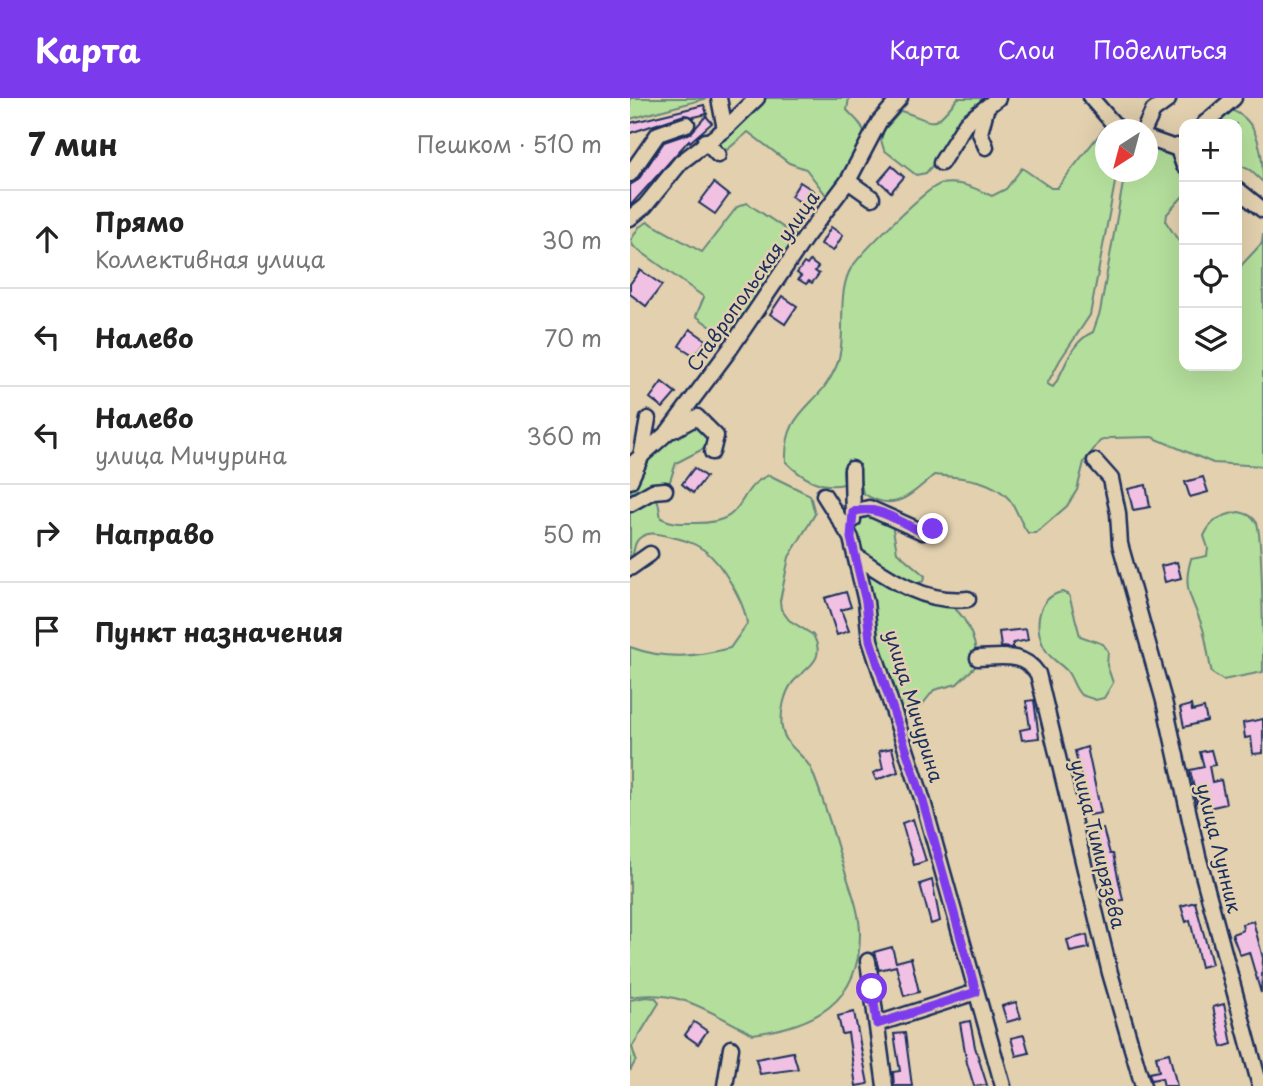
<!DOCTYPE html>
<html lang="ru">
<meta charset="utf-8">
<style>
body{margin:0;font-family:"Playpen Sans",sans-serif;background:#f6f6f6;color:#222}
.controls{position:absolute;right:21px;top:21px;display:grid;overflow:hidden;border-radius:14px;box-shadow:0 7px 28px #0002}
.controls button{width:63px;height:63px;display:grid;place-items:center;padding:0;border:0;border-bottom:2px solid #e0e0e0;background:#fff;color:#222;font:35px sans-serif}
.compass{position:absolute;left:465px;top:21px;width:63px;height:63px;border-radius:50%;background:#fff;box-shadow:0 7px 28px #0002;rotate:216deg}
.stop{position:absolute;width:21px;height:21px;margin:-16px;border:5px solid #7c3aed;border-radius:50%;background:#fff}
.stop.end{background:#7c3aed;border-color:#fff;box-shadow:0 2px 7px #0008}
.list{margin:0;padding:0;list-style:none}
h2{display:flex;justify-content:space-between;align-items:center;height:91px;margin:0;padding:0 28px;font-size:30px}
h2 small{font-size:23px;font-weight:400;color:#767676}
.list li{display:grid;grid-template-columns:46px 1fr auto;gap:21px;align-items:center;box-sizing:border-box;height:98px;padding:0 28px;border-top:2px solid #e0e0e0}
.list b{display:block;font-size:26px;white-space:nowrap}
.list p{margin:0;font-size:23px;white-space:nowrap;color:#767676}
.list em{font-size:23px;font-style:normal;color:#767676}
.icon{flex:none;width:38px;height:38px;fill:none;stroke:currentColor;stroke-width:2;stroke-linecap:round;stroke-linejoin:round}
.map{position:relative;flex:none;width:633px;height:988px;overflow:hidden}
header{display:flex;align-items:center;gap:42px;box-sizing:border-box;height:98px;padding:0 35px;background:#7c3aed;color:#fff}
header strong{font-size:33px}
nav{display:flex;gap:38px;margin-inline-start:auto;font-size:24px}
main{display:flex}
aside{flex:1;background:#fff}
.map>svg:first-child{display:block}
.green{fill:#b3de9b;stroke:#67867c;stroke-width:2}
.building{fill:#f1c1e3;stroke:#1b2f5e;stroke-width:2}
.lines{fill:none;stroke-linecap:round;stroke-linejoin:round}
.minor-casing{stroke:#1b2f5e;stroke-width:19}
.minor{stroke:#e2d0ae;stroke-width:14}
.route{stroke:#7c3aed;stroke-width:9}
.labels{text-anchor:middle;stroke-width:5;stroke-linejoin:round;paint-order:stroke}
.street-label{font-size:19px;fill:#1b2f5e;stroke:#e2d0ae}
</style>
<header>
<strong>Карта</strong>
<nav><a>Карта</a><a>Слои</a><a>Поделиться</a></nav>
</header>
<main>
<aside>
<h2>7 мин<small>Пешком · 510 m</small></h2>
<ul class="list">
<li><svg class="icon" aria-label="ahead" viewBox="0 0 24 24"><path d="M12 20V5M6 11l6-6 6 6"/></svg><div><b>Прямо</b><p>Коллективная улица</p></div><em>30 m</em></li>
<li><svg class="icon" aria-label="left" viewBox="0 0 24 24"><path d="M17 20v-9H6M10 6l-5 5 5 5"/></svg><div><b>Налево</b></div><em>70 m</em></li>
<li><svg class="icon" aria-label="left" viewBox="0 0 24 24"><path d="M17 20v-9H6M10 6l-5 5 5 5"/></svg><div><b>Налево</b><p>улица Мичурина</p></div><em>360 m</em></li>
<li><svg class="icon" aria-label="right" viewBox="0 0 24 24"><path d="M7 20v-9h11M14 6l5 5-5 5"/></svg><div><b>Направо</b></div><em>50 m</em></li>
<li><svg class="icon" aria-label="arrive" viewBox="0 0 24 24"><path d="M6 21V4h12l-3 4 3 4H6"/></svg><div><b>Пункт назначения</b></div></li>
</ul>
</aside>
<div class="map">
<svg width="633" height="988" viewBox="0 0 633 988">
<rect width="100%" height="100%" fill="#e2d0ae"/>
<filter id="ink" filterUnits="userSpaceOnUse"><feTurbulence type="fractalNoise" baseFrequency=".0143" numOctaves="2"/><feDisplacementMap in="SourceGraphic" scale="14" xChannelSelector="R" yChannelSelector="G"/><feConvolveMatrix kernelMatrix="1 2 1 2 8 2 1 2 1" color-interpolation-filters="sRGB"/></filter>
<g filter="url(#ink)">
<g class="green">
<polygon points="0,0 78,0 0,21"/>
<path d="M134 0H219L217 12C222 18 234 27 234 35 235 47 207 93 196 97L176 71 159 65 118 34 97 52 87 47 89 41Z"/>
<path d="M328 0H359L296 75 286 77 254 52 251 42 254 32 271 13C307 24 300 34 328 0Z"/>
<path d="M600 12C629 20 633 59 633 84L620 72 607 66V26H579Z"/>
<path d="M476 28 483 31 475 32V74H487L460 217 430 262 417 286 423 289C437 269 439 245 463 234L470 214 495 74H517L518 48 542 56 554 82V97L537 116 536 124 554 151V268H607V172L632 145 633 136V368L583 365 522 339 480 340 470 343 454 364 447 392 437 408 406 435H398C391 426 388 415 382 405 365 381 330 379 304 377 279 398 264 416 233 395L227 368 218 362 213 373 214 386C190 391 172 380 156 364 154 310 188 311 206 269 218 240 206 203 219 174 226 159 298 88 311 86 332 83 344 90 362 98L376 91 392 70 421 90H427Z"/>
<polygon points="117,105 169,140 99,242 66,218 74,199 3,148 1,142 9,129 18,124 72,154 107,109"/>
<path d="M66 323 83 338 77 349 46 365 38 389 0 402C0 363 35 340 66 323Z"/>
<path d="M139 377 180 397 185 416 159 459 150 503 151 511 159 522 183 537C197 562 177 569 163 584 154 595 150 616 152 630 155 649 176 657 182 673 194 702 203 734 212 764 219 787 230 812 230 836 230 906 183 928 123 936 81 915 49 890 0 899V549C35 562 65 559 100 550L117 526C115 505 92 465 74 452 63 444 51 441 38 438 28 436 20 433 11 439 2 445 6 454 0 462V411L27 398 31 420C42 426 51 425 64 425 122 426 102 392 139 377Z"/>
<path d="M236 413 262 426 267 454 295 478 294 483 282 487C248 466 222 465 227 419Z"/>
<path d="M609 414C617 416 622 417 627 425 633 445 633 545 633 574L593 582 582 575C578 560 577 545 573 531 564 502 551 493 561 461L577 458 578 450 574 438C581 422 591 417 609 414Z"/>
<path d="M239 478C253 480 312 500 323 509 338 521 350 550 345 569L327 586 304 592 292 607 277 616C252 603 239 507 236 479Z"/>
<path d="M432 494 439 497 450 538 473 546 478 553 477 567 483 585 474 600 466 602 451 597C444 590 443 581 437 573 431 566 422 562 417 554 403 534 405 500 432 494Z"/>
<polygon points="16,899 26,900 29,905 2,949 6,962 0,973 0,902"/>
</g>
<g class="building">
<polygon points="74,7 77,16 64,19 54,17 0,35 0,25"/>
<polygon points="76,18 82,25 60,44 59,42 0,108 0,87 8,82 34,44 61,35"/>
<polygon points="262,68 274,79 261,94 249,83"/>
<polygon points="170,84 184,93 175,107 161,98"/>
<polygon points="84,85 99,97 85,116 69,105"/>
<polygon points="201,129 213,137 203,153 191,146"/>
<polygon points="180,163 188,169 185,173 189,176 182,185 179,183 176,186 168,181 171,178 167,175 174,165 177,167"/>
<polygon points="10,172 32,187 16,208 0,196 0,186"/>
<polygon points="152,198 167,208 155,226 140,216"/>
<polygon points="60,231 76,242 65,258 49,248"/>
<polygon points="32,284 46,295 33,310 20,300"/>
<polygon points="64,370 76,379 63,395 52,386"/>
<polygon points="573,379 578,394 560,399 555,384"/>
<polygon points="516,387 520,409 503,412 498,391"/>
<polygon points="547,464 551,480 535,484 531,468"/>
<polygon points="216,494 221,509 211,512 219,533 207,537 195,500"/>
<polygon points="396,531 398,542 383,545 383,550 371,549 369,534"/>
<polygon points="404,602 409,640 392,642 390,632 400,630 396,603"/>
<polygon points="561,607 562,613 574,610 577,623 554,629 550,610"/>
<polygon points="633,621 633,655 623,656 621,639 615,640 613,625"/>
<polygon points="457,649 471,715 459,717 445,653"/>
<polygon points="262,650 268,674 246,682 243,675 253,671 249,653"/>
<polygon points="581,652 585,667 579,668 582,684 591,682 596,706 578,710 576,702 567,704 560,672 574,669 570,654"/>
<polygon points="283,721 296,763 284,767 272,725"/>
<polygon points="473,731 480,756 483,756 493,802 482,804 465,733"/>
<polygon points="302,782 310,823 301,826 290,786"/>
<polygon points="565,804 582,866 571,869 560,822 556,824 551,808"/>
<polygon points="623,823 633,860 631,895 619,854 610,857 602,836 613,832 612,826"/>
<polygon points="457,837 459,850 440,854 437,842"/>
<polygon points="262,849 266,864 281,860 289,894 274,898 266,868 249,872 244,854"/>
<polygon points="386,904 391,920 377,924 372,908"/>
<polygon points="594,906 602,946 592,949 583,909"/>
<polygon points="224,914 238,986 226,988 218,935 212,936 208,918"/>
<polygon points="340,923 345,949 357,987 344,988 337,965 330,925"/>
<polygon points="64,924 77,933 68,946 55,937"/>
<polygon points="275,935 282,988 264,988 263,974 270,973 264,936"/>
<polygon points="394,937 399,955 386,958 381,940"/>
<polygon points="163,954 168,971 130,976 126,961"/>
<polygon points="539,955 545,980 547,988 534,988 532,980 521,982 519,975 529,973 526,958"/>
</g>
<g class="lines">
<g class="minor-casing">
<g id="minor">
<polyline points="89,0 95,31"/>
<polyline points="461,0 489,32"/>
<polyline points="356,12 350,35 356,49"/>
<polyline points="574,26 604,0"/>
<polyline points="514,32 523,13 538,2"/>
<polyline points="517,40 554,53"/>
<polyline points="75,43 88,57"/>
<polyline points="547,48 554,68"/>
<polyline points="311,65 336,25 368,0"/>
<polyline points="0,76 28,36 57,26"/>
<polyline points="218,83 242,100"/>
<polyline points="607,91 633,112"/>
<polyline points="0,120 15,108 51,64 95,31 127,0"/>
<polyline points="43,332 67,319 86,338 82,354"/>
<polyline points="465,363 481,381 488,415 490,446 534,603 568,758 630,988"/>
<polyline points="0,368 38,334 100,251 175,140 218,83 249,24 270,0"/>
<polyline points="222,371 223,422"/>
<polyline points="0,383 11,359 18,321"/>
<polyline points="194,397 221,440 236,504 240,542 292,700 373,988"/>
<polyline points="0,406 23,393 35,392"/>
<polyline points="223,414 239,410 293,434 304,428"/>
<path d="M226 458C260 481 295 506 338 501"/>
<polyline points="0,470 20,456"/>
<path d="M348 560C372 559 393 554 408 576L480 875 513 988"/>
<polyline points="238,863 255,988"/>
<polyline points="247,926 346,894"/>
<polyline points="95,988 101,950"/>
</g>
</g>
<use href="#minor" class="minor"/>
</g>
</g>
<g class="lines" filter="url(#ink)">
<path class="route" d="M242 891 247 926 346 894 292 700 240 542 236 504 221 440 223 414C247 405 271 426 293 434L303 431"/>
</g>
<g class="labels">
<g class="street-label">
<text transform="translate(123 183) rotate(-55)" y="7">Ставропольская улица</text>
<text transform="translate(284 608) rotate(73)" y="7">улица Мичурина</text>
<text transform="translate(468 746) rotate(76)" y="7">улица Тимирязева</text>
<text transform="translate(589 750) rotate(76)" y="7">улица Лунник</text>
</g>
</g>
</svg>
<div class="controls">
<button>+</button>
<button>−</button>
<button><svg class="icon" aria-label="locate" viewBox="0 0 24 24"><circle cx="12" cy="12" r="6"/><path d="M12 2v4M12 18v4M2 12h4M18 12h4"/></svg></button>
<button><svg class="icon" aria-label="layers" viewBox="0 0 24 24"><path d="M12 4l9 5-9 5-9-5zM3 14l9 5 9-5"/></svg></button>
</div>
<svg class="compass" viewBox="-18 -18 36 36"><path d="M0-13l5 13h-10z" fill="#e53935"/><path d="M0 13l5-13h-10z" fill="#767676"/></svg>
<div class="stop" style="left:242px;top:891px"></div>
<div class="stop end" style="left:303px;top:431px"></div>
</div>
</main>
